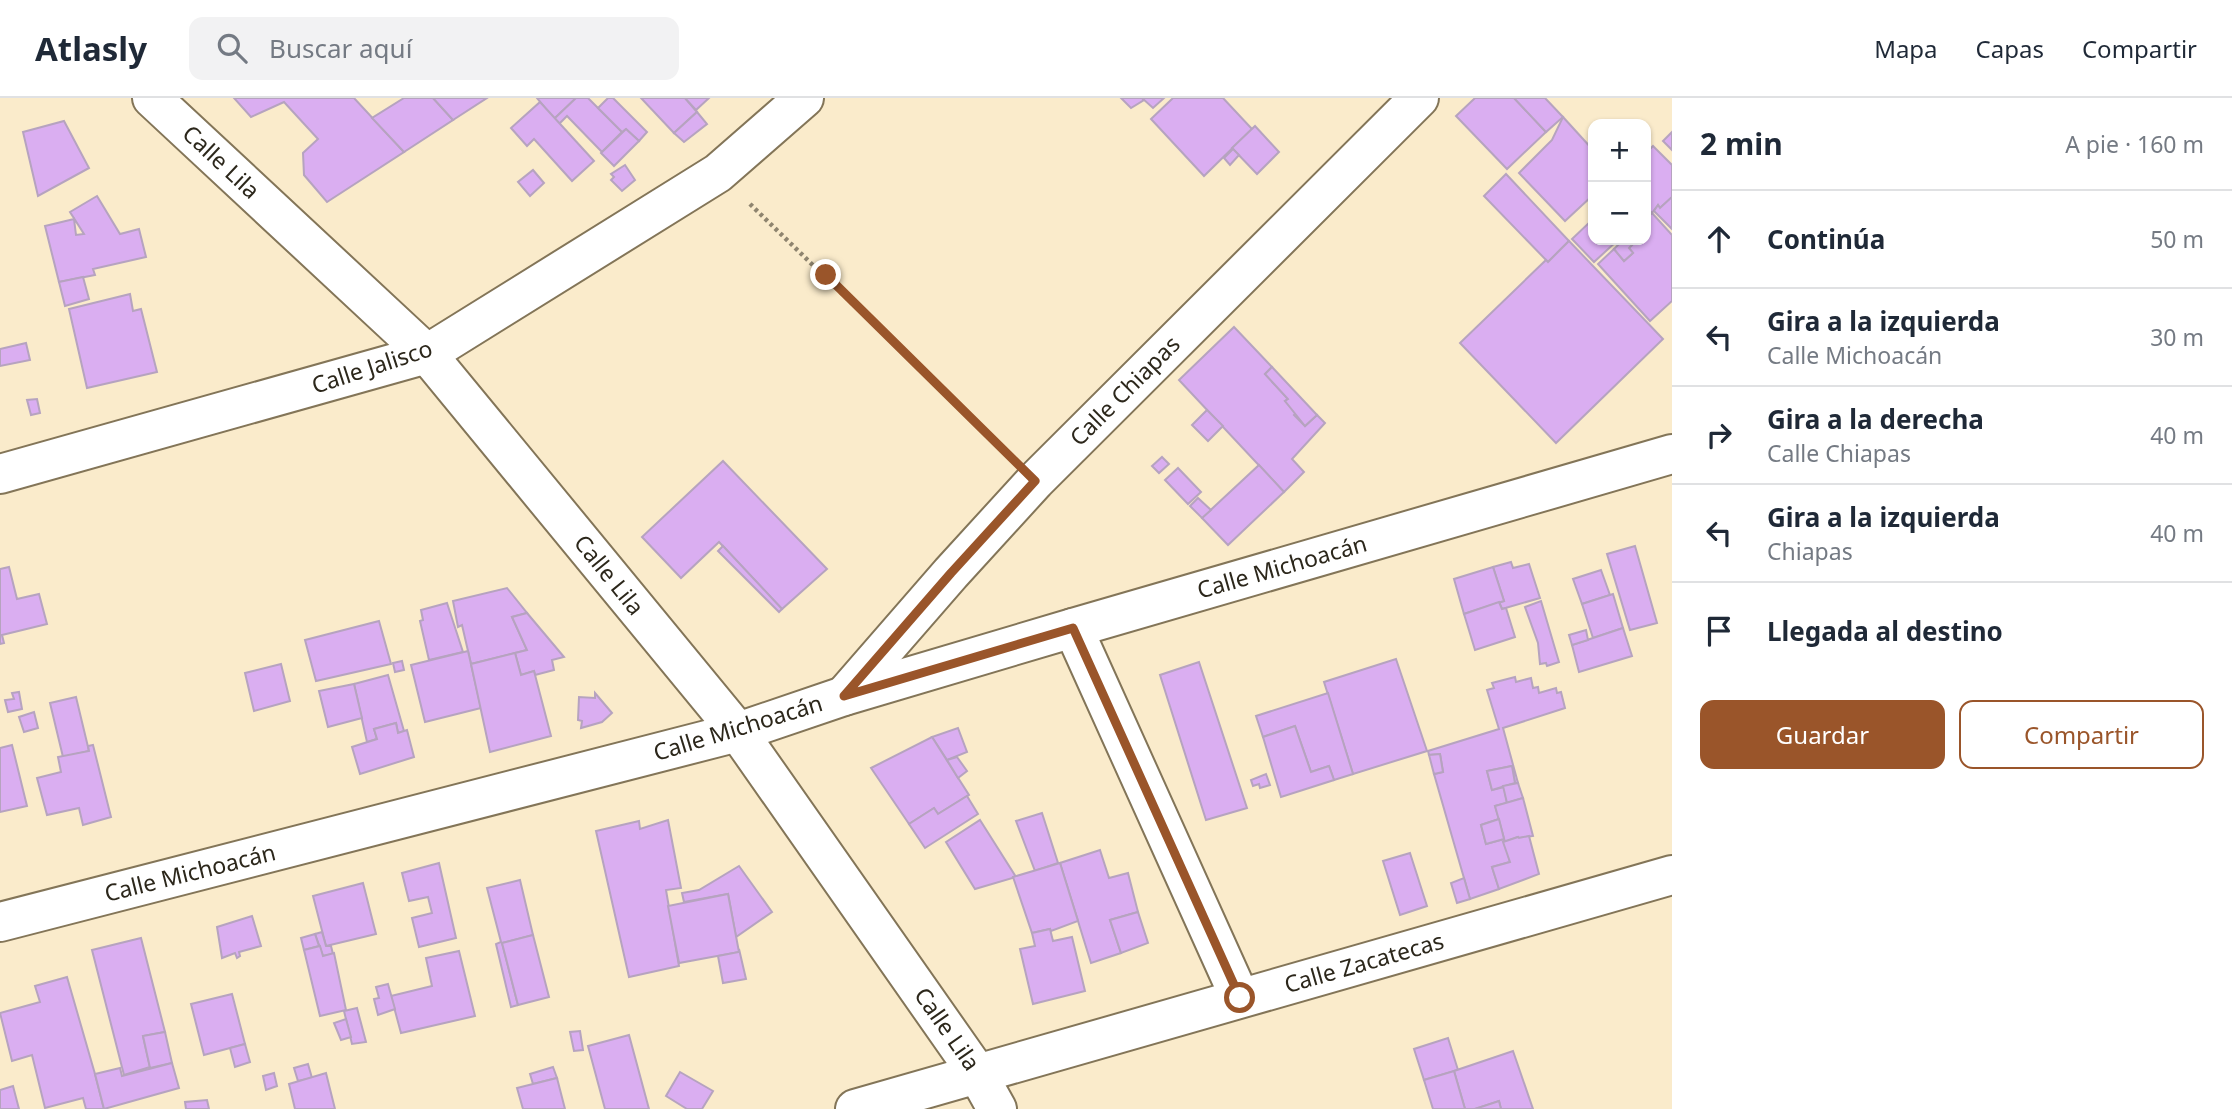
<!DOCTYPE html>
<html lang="es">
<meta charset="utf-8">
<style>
body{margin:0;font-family:"Noto Sans",sans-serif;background:#f2f2f3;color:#1f2937}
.controls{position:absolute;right:21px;top:21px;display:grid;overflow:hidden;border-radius:14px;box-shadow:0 2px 5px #0004}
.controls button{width:63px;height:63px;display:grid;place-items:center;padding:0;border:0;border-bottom:2px solid #e0e1e3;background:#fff;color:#1f2937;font:35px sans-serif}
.stop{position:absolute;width:21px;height:21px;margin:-16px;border:5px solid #9a552a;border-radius:50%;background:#fff}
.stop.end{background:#9a552a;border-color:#fff;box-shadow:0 2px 7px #0008}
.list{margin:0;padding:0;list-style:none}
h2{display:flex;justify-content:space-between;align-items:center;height:91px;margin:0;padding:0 28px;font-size:30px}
h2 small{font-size:23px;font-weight:400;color:#747a83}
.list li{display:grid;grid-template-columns:46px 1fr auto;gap:21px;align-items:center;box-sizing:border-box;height:98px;padding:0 28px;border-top:2px solid #e0e1e3}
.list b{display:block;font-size:26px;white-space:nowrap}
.list p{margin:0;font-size:23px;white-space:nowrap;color:#747a83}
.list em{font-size:23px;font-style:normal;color:#747a83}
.actions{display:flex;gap:14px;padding:21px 28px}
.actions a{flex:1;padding:16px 0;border:2px solid #9a552a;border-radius:14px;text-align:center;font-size:24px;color:#9a552a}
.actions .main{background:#9a552a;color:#fff}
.icon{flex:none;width:38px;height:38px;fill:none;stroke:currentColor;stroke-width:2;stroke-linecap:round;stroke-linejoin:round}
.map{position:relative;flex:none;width:1672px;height:1011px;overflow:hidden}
header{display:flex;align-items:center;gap:42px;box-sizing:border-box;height:98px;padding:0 35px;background:#fff;border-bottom:2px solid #e0e1e3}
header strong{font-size:33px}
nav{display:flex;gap:38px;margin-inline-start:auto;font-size:24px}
.search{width:490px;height:63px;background:#f2f2f3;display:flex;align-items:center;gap:18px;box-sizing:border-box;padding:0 24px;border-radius:14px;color:#747a83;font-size:26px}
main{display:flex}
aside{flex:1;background:#fff}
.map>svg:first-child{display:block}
.building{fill:#daaef1;stroke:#b6a3bf;stroke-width:2}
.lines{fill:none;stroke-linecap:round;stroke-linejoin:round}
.minor-casing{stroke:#837558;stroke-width:42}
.tertiary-casing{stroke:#837558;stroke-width:42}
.path{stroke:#8e846f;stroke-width:4.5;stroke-dasharray:3.5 3.5;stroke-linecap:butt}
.minor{stroke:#fff;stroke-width:38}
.tertiary{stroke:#fff;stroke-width:38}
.route{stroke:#9a552a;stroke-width:9}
.labels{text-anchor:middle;stroke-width:5;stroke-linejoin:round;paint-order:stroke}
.street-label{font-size:23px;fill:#2c271b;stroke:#fff}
</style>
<header>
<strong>Atlasly</strong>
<div class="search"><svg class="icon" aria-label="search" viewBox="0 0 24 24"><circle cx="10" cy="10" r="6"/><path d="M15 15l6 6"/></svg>Buscar aquí</div>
<nav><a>Mapa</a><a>Capas</a><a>Compartir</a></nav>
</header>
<main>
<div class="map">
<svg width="1672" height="1011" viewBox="0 0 1672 1011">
<rect width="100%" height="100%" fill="#faebcb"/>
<g class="building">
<polygon points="234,0 354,0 404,54 327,104 304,77 303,55 318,41 284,4 251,19"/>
<polygon points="404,0 433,0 453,22 404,54 372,20"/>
<polygon points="433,0 487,0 453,22"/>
<polygon points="537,0 576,0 554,21"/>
<polygon points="576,0 588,0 622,34 602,54 567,18 559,26 554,21"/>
<polygon points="608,0 613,0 647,34 639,43 626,31 622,34 598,10"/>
<polygon points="641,0 685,0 697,14 674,35"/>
<polygon points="685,0 709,0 696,12"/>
<polygon points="1121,0 1142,0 1144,2 1131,10"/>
<polygon points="1142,0 1164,0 1153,10"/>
<polygon points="1173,0 1223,0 1252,31 1204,78 1151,21"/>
<polygon points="1475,0 1514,0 1546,34 1507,71 1456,18"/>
<polygon points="1514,0 1545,0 1563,19 1546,34"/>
<polygon points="540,4 594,63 572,83 534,41 527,48 511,30"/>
<polygon points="697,14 707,26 684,44 674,35"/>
<polygon points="1563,19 1593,52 1593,97 1565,123 1519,75 1552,42"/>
<polygon points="64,23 89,70 38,98 23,34"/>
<polygon points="1255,28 1279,54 1257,76 1232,50"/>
<polygon points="626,31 639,43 614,68 601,55"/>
<polygon points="1672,34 1672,52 1663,43"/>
<polygon points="1653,48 1672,67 1672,99 1660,110 1658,107 1652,115 1646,109 1646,55"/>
<polygon points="1233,51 1239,57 1230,67 1224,60"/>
<polygon points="625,67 635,82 622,93 611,82 614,79 611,76"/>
<polygon points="533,72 544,85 530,98 518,84"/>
<polygon points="1506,76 1569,143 1548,164 1484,98"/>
<polygon points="97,98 120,136 139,131 146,159 93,171 95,177 59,184 45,128 74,121 76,137 84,136 70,114"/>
<polygon points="1672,99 1672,131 1654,113 1658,107 1660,110"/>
<polygon points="1652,115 1672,137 1672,203 1650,223 1598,166 1614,151 1624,163 1633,155 1629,150 1632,147 1629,142 1646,142 1646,121"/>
<polygon points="1593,121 1593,142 1618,142 1594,164 1572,141"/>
<polygon points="1623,142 1629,142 1632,147 1629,150 1633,155 1624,163 1614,151"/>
<polygon points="1569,143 1663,241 1556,345 1460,245 1546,162 1548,164"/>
<polygon points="83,179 89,201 65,208 59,184"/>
<polygon points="130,196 133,213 141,211 157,274 87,290 69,211"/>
<polygon points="1234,229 1272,269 1265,276 1288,301 1285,303 1296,315 1294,317 1305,328 1317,317 1325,325 1292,361 1304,374 1284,394 1179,282"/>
<polygon points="26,245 30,262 0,268 0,251"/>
<polygon points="1272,269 1317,317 1305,328 1285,303 1288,301 1265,276"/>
<polygon points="37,301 40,315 31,317 27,302"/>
<polygon points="1207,312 1223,328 1208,343 1192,327"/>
<polygon points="1162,359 1169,366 1159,375 1152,368"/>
<polygon points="723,363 827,471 782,511 719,444 681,480 642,439"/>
<polygon points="1259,367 1284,394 1228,447 1202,420"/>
<polygon points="1178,370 1201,394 1188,406 1165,382"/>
<polygon points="1198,400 1211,412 1202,420 1190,408"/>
<polygon points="723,448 782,511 779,514 718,453"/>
<polygon points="1635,448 1657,525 1630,532 1607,456"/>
<polygon points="1511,464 1513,470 1529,466 1540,500 1502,511 1499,504 1504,503 1493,469"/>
<polygon points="9,469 17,501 39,496 47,526 2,537 4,545 0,546 0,471"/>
<polygon points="1493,469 1504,503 1464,516 1454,481"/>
<polygon points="1601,472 1610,497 1582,506 1573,481"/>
<polygon points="507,490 527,515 512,519 527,552 471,566 462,527 458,529 453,503"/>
<polygon points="1613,496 1623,530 1593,540 1582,506"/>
<polygon points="1541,503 1559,564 1547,568 1546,565 1540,566 1538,545 1525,509"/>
<polygon points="1499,504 1502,511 1506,510 1515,539 1475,552 1464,516"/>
<polygon points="447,505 463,554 429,562 420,523 423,522 421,512"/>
<polygon points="527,515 564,559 552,562 554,572 535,577 534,573 521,577 515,555 527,552 512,519"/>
<polygon points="379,523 391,566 316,583 305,542"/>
<polygon points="1623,530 1632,558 1579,574 1572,547"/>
<polygon points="1586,532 1588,542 1572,547 1569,537"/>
<polygon points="468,553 481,610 425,624 411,567"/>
<polygon points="515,555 521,577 534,573 551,638 490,654 471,566"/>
<polygon points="1396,561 1427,653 1353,676 1324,584"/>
<polygon points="402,563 404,572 395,574 393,565"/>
<polygon points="1199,564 1247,710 1206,722 1160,577"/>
<polygon points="281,566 290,603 254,613 245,575"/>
<polygon points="388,577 404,633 398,635 396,625 374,631 377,641 367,644 354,586"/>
<polygon points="1515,579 1516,584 1531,580 1533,590 1538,589 1539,595 1556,590 1557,595 1561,594 1565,610 1503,630 1518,685 1515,685 1512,668 1487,673 1492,692 1504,689 1507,705 1495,708 1499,721 1481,727 1486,746 1504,741 1510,764 1492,769 1499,791 1470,801 1434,676 1443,674 1440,656 1429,657 1428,653 1499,631 1487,592 1494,590 1492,585"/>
<polygon points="354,586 362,620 328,629 319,593"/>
<polygon points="19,594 22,611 8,614 5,602 14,601 12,595"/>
<polygon points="595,595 612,615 602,624 581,630 582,623 578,622 579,599 595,600"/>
<polygon points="1328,595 1353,676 1334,682 1329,668 1311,674 1295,628 1263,639 1256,618"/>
<polygon points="76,599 89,653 63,659 50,605"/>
<polygon points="34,614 38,630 24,634 19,619"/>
<polygon points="396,625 398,635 407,632 414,659 360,676 352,649 377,641 374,631"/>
<polygon points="1295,628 1311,674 1329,668 1334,682 1281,699 1263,639"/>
<polygon points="958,630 967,654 947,662 932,639"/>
<polygon points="932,639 969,697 938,716 934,710 909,726 871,670"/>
<polygon points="12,647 27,708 0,714 0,650"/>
<polygon points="93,647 111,719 83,727 79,710 47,717 37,680 61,674 58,659 89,653 88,648"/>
<polygon points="1440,656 1443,674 1434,676 1429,657"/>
<polygon points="957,659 967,673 958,680 947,662"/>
<polygon points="1512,668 1515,685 1492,692 1487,673"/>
<polygon points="1266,676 1270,687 1260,690 1259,686 1253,688 1251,682"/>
<polygon points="1518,685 1523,700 1507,705 1503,688"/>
<polygon points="967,698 978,716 925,750 909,726 934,710 938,716"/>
<polygon points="1523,700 1533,738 1519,740 1518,739 1505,744 1495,708"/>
<polygon points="1042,715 1058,765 1035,773 1016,723"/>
<polygon points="1499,721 1504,741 1486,746 1481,727"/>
<polygon points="668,722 681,790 666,792 679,868 629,879 596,733 639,723 640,731"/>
<polygon points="980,722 1016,779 975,791 946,744"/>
<polygon points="1529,738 1539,776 1499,791 1492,769 1510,764 1503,744 1518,739 1519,740"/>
<polygon points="1100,752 1109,780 1128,775 1138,814 1110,822 1121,855 1091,865 1060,765"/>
<polygon points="1410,755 1427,808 1400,817 1383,763"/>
<polygon points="439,765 456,840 419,849 412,820 432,815 428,799 409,803 402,775"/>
<polygon points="1060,765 1078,823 1051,833 1050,831 1032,835 1013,779"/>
<polygon points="739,768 772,814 736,839 728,796 684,804 682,795 699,792"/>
<polygon points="1464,780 1470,801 1457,805 1451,785"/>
<polygon points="520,782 533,837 502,845 518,907 511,909 496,846 501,844 487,790"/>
<polygon points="363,785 376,836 326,848 313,798"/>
<polygon points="728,796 739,854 679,865 668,808"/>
<polygon points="1138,814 1148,845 1121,855 1110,822"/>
<polygon points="252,818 261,848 239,854 240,858 237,860 235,855 222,860 217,829"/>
<polygon points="1050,831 1053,843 1072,839 1085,893 1033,906 1020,851 1035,848 1032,835"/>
<polygon points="322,834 326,848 331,848 333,856 323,858 315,836"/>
<polygon points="315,836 319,848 304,852 301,840"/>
<polygon points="533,837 549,899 518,907 502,845"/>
<polygon points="141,840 165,934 143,938 150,969 124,977 92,852"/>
<polygon points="320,848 323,858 334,855 346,912 320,918 304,852"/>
<polygon points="739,851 746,881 723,885 718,858 739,854"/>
<polygon points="459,853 475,918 401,935 391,898 432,888 426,860"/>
<polygon points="67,879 95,976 104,1011 86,1011 83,1000 45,1010 32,957 12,963 0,915 40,904 35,888"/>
<polygon points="388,886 395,911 378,917 374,901 379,900 376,889"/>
<polygon points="232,896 245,946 204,957 191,906"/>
<polygon points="357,910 366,944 352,946 344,913"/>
<polygon points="346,921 351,939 341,942 334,925"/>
<polygon points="580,933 583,952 574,953 570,934"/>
<polygon points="165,934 172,965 150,970 143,938"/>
<polygon points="629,937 649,1011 605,1011 588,948"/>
<polygon points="1448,940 1458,972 1424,982 1414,951"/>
<polygon points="245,946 250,964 235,969 230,950"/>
<polygon points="1513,953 1533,1011 1501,1011 1499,1003 1475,1011 1465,1011 1454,973"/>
<polygon points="172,965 179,990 104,1011 95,976 120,970 122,978"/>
<polygon points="308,966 312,980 298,983 294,970"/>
<polygon points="553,969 557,980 533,986 530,976"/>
<polygon points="1454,973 1465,1011 1433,1011 1424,982"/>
<polygon points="680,974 713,993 702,1011 687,1011 666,998"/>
<polygon points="274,975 277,988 266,992 263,978"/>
<polygon points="326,975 335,1011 295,1011 289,986"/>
<polygon points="557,980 565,1011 523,1011 517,990"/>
<polygon points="13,988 19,1011 0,1011 0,992"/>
<polygon points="207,1002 209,1011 186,1011 185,1004"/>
<polygon points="1499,1003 1501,1011 1475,1011"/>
</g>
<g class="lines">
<g class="minor-casing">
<g id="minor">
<polyline points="0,376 427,256 718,75 804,0"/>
<polyline points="1073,530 1240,900"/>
<polyline points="844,598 951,475 1035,383 1419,0"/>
<polyline points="0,824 738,634 844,598 1073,530 1672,356"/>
<polyline points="855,1011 1672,777"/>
</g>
</g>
<g class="tertiary-casing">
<polyline id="tertiary" points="152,0 427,256 738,634 977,975 997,1011"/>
</g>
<polyline class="path" points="750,106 1002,351"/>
<use href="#minor" class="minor"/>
<use href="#tertiary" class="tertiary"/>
</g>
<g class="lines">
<polyline class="route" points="826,177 1035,383 951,475 844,598 1073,530 1240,900"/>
</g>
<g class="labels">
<g class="street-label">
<text transform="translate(221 64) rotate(43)" y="8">Calle Lila</text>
<text transform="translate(372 269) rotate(-18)" y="8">Calle Jalisco</text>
<text transform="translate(1125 293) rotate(-45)" y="8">Calle Chiapas</text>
<text transform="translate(1282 469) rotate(-16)" y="8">Calle Michoacán</text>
<text transform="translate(609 477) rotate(51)" y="8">Calle Lila</text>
<text transform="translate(738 630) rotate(-17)" y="8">Calle Michoacán</text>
<text transform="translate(190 775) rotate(-14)" y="8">Calle Michoacán</text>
<text transform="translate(1364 865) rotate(-16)" y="8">Calle Zacatecas</text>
<text transform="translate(947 931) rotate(55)" y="8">Calle Lila</text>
</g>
</g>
</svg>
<div class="controls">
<button>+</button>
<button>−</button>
</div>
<div class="stop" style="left:1240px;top:900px"></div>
<div class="stop end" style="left:826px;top:177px"></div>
</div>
<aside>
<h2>2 min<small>A pie · 160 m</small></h2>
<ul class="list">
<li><svg class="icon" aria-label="ahead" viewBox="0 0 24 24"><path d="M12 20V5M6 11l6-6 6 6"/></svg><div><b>Continúa</b></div><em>50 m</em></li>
<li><svg class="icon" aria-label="left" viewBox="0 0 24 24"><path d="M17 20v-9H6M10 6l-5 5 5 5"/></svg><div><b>Gira a la izquierda</b><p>Calle Michoacán</p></div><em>30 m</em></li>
<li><svg class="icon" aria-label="right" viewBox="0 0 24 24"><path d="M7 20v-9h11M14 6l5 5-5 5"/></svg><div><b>Gira a la derecha</b><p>Calle Chiapas</p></div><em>40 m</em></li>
<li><svg class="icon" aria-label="left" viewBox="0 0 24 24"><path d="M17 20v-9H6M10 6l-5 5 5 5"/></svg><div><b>Gira a la izquierda</b><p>Chiapas</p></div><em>40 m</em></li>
<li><svg class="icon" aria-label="arrive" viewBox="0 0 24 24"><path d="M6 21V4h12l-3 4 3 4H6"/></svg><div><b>Llegada al destino</b></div></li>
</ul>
<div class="actions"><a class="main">Guardar</a><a>Compartir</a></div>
</aside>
</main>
